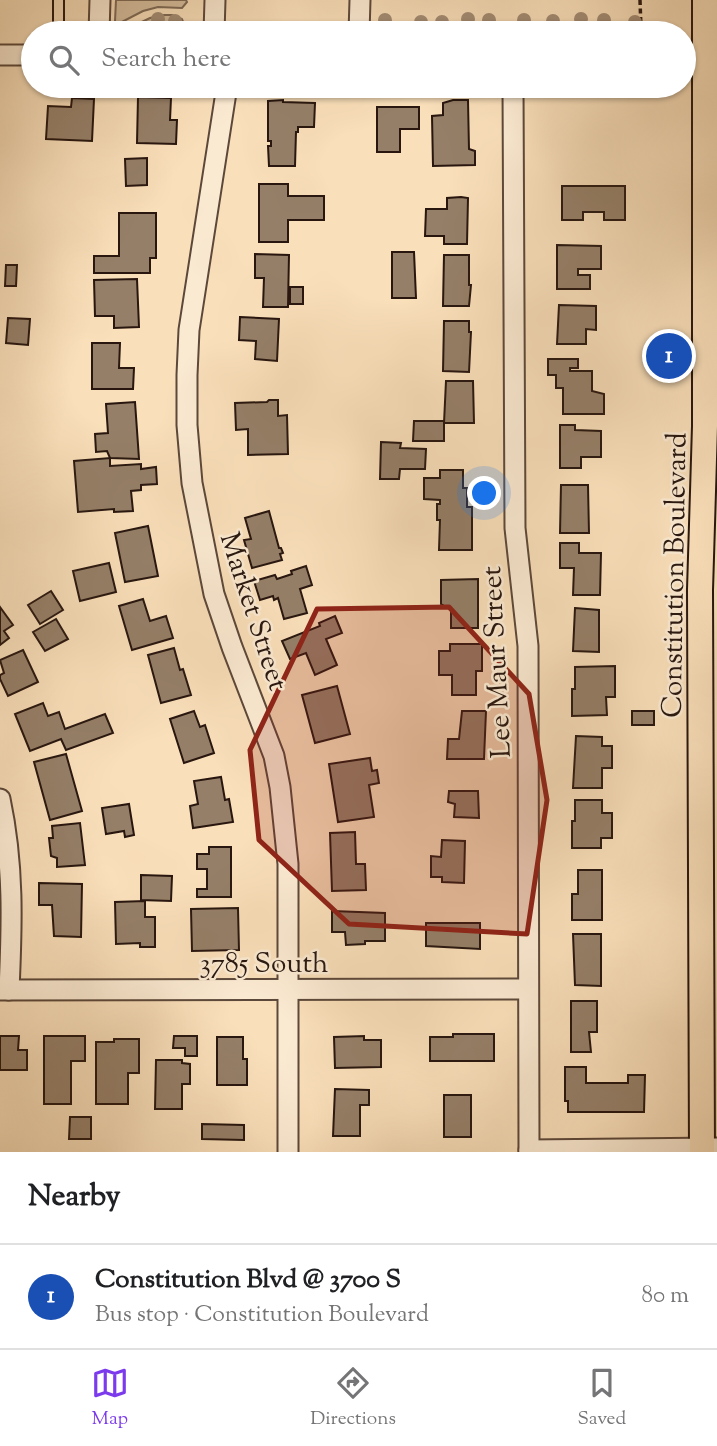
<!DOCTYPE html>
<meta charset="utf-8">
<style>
body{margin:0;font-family:"Sorts Mill Goudy",serif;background:#f6f6f6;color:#202124}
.you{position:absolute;left:485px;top:494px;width:24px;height:24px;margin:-18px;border:5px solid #fff;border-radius:50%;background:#1a73e8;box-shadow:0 0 0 10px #1a73e833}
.badge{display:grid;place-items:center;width:46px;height:46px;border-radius:50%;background:#7c3aed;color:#fff;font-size:23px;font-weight:700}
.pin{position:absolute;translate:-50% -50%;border:4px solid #fff;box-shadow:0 2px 7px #0006}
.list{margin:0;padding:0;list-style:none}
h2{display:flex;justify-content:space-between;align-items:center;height:91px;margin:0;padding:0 28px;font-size:30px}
h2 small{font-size:23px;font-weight:400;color:#757577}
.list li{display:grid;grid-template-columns:46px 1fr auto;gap:21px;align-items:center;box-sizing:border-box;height:105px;padding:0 28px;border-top:2px solid #e0e0e0}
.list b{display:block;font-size:26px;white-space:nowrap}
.list p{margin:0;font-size:23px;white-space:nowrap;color:#757577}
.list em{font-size:23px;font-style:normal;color:#757577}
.icon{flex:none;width:38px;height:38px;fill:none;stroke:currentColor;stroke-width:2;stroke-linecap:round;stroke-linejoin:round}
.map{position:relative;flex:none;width:717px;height:1152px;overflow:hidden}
.search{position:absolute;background:#fff;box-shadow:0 2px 5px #0004;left:21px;right:21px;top:21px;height:77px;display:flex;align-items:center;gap:18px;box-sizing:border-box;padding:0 24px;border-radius:38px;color:#757577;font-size:26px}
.sheet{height:196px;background:#fff}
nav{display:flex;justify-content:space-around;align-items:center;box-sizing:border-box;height:98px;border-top:2px solid #e0e0e0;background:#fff;font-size:19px;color:#757577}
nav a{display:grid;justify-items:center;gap:4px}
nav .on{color:#7c3aed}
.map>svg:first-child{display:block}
.green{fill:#d5bd9d;stroke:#7e6a56;stroke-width:2}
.building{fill:#957f68;stroke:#28160f;stroke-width:2}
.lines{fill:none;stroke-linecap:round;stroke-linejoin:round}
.minor-casing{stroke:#5c483a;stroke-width:23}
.major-casing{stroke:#28160f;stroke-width:28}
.path{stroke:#28160f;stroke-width:3.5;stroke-dasharray:5 3.5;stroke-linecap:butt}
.minor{stroke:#fbead2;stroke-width:19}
.major{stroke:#f9dfba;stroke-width:24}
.tram{stroke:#28160f;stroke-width:2}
.tree{fill:#a38c74}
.marked{fill:#8f2418;fill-opacity:0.2;stroke:#8f2418;stroke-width:5;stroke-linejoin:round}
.labels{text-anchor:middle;stroke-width:5;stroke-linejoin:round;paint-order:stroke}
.street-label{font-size:28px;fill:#28160f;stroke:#fbead2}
</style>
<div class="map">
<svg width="717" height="1152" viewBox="0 0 717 1152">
<rect width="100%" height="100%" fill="#f9dfba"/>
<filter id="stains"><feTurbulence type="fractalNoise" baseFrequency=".00286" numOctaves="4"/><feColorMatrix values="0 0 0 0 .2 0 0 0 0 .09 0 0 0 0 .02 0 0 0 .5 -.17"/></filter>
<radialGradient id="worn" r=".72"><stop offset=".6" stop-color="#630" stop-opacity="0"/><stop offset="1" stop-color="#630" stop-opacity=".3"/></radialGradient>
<g class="green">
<polygon points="116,0 186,0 187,2 182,8 158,7 143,11 118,24 115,21"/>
<path d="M164 15H172L182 19 184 24C167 35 142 35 123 31L150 18Z"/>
</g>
<g class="building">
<polygon points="138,97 171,98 170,120 177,120 176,144 137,143"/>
<polygon points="72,98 94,99 92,141 46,139 48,106 71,107"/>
<polygon points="283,100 283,102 315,103 314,127 298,127 298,132 296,132 295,166 269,166 268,146 271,146 271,141 268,141 268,101"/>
<polygon points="453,100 468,100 469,149 475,151 475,165 433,166 432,116 443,115 443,103"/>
<polygon points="377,107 419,107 419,129 400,129 400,152 377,152"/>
<polygon points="147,158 147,185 126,186 125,159"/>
<polygon points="259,184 288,184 288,196 324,196 324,220 288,220 288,242 259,242"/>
<polygon points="562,186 625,186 625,220 604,220 604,212 583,212 583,220 562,220"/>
<polygon points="461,197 468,198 467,244 444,244 444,236 425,236 426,209 447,209 447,198"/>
<polygon points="119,213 156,213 156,258 150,258 150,273 94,273 94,256 119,256"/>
<polygon points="557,245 601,246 601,269 578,269 578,275 590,275 590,289 557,289"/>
<polygon points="392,252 414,252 416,298 392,298"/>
<polygon points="255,254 289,255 288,307 263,307 264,278 255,278"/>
<polygon points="444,255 469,255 469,285 471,285 469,306 443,306"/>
<polygon points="6,265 17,265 16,286 5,286"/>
<polygon points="137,279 139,327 114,328 114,316 95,316 94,280"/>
<rect x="290" y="287" width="13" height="17"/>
<polygon points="559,305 596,306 596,330 586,329 586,344 557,344"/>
<polygon points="240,317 279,319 277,361 255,359 256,341 239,340"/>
<polygon points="8,318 30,319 28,345 6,343"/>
<polygon points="444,321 469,321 469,332 471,332 469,372 443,371"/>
<polygon points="92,343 120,343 119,368 134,368 133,389 92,389"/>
<polygon points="548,359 578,359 578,368 570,368 570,371 592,371 592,391 604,394 604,414 563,414 563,388 556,388 556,375 548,375"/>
<polygon points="446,381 473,381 474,423 444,423"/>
<polygon points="269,400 278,400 278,416 287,415 288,454 248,455 248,429 236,430 235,403 267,402"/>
<polygon points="135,402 139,459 110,458 107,451 96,452 95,434 108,433 106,404"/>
<polygon points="414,421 444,421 444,441 413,441"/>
<polygon points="560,425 575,425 575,430 601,431 601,457 581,457 581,468 560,468"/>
<polygon points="381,442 401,443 400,448 426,449 425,469 400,469 399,479 380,479"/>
<polygon points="110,458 110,466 141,464 141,469 156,467 157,484 141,485 141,490 131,491 133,511 114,512 114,509 78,512 74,461"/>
<polygon points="440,470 463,470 463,488 467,488 467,507 472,507 472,550 439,550 440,520 437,520 437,504 440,504 440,500 424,499 424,478 440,478"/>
<polygon points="561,485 588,485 589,533 560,533"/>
<polygon points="269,511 279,548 281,548 283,553 280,554 282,560 252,568 244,540 251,539 245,518"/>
<polygon points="148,526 158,576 125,582 115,533"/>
<polygon points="560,543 579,543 579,553 601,553 600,595 573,595 574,568 560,568"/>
<polygon points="109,563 116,592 80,601 73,571"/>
<polygon points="306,566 312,585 300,589 307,613 284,619 278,598 274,600 273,596 260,600 254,581 275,575 277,579 292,574 291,571"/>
<polygon points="478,579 478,628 451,628 451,610 441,604 441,580"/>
<polygon points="51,591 63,610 40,624 28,605"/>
<polygon points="143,599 150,621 166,616 173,638 132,650 119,606"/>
<polygon points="0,607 13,625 4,631 9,638 0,645"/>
<polygon points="575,608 599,610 599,652 573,651"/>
<polygon points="335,616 342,633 326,639 337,665 315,675 306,653 290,659 282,641 320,626 319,623"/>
<polygon points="56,619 68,639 45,651 33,632"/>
<polygon points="450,644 482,644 482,671 476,671 476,695 452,695 452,675 439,675 439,651 450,651"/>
<polygon points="174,648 180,670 183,669 191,695 161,703 148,655"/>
<polygon points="23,650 38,682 8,696 0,679 0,675 4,673 0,660"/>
<polygon points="615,666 615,697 606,697 607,715 572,716 572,689 575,689 575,667"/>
<polygon points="337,686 350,734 315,743 302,695"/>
<polygon points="43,703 48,716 59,712 65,729 105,714 113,733 66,750 61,739 30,751 15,714"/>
<polygon points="194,711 200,727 205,725 214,753 184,763 170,719"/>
<polygon points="462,711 486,711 484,759 447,759 448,739 459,739"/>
<rect x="632" y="711" width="22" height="14"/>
<polygon points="576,736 602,737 602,746 612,746 612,768 602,768 602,788 573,788"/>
<polygon points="66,754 82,811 50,820 34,762"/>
<polygon points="370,758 372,771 377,770 379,783 369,785 374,817 338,822 329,764"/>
<polygon points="221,777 225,800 229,799 233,822 193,828 190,806 198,804 194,781"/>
<polygon points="449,791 478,791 479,818 454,817 455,804 448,802"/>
<polygon points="575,800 602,800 602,813 612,813 612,838 601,838 601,848 572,848 572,821 575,821"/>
<polygon points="129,804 134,835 125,837 124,831 106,834 102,808"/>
<polygon points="80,823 85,865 57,867 57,858 51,856 49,838 53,838 52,826"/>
<polygon points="355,832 356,864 365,864 366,890 332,891 330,833"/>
<polygon points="442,840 465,841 464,883 442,882 442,877 431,877 431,856 441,857"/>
<polygon points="209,847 231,847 231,897 197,897 197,889 207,889 207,869 197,869 197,854 209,854"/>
<polygon points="578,870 602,870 602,920 572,920 572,894 578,894"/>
<polygon points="141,875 172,876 171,901 141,900"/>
<polygon points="39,883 82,884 81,937 54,936 52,905 39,905"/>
<polygon points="145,901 145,917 155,917 155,947 140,947 140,943 116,944 115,902"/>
<polygon points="238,908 239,950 192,951 191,909"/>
<polygon points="332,911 385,913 385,941 365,941 365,944 346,945 345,932 332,932"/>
<polygon points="426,923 480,923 480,949 426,946"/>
<polygon points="573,934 601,934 601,986 575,985"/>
<polygon points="571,1001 597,1001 597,1032 589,1032 591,1052 571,1052"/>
<polygon points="453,1034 494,1034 494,1061 430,1061 430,1037 453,1037"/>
<polygon points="0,1036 19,1036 18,1050 27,1050 27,1070 0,1070"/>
<polygon points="44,1036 85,1036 85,1061 71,1061 71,1104 44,1104"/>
<polygon points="174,1036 197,1036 197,1056 185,1056 185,1048 173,1048"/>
<polygon points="364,1036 364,1040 381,1040 381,1067 335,1068 334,1037"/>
<polygon points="217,1037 243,1037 243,1059 247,1059 247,1085 217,1085"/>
<polygon points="114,1039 139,1039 139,1073 128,1073 128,1104 96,1104 96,1042 114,1042"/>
<polygon points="156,1060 182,1060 182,1063 190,1064 190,1084 182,1084 182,1109 155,1109"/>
<polygon points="565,1067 586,1067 586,1083 628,1083 628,1075 645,1075 644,1112 568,1112 568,1101 565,1101"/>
<polygon points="335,1089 369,1090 369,1105 360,1105 360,1136 333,1136"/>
<rect x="444" y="1095" width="27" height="42"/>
<polygon points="70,1117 91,1117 91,1139 69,1139"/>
<polygon points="202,1124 244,1125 244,1140 202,1139"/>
</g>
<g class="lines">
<g class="minor-casing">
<g id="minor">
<polyline points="99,33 100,0"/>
<polyline points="214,33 215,0"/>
<polyline points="359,33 360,0"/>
<polyline points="0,55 33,55"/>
<polyline points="684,55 717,55"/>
<polyline points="227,86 189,330 187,375 187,425 192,483 214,594 232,647 274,756 280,787 288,864 288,1152"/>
<polyline points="513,86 515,528 528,646 529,1152"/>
<path d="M0 799C14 865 12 924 9 990"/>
<polyline points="0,990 528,989"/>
<polyline points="529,1150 717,1148"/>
</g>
</g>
<g class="major-casing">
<polyline id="major" points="702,1152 700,590 705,426 705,0"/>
</g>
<polyline class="path" points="640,0 641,29"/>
<use href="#minor" class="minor"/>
<use href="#major" class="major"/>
<g class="tram">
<polyline points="64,26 64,0"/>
<polyline points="53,27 53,0"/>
</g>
</g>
<g class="tree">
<circle cx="158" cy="19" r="7"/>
<circle cx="468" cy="19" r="7"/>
<circle cx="581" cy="19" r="7"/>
<circle cx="385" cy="20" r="7"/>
<circle cx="489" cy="20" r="7"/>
<circle cx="524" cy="20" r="7"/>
<circle cx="604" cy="20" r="7"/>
<circle cx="175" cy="21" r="7"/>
<circle cx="553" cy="21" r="7"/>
<circle cx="421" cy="22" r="7"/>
<circle cx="442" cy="22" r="7"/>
<circle cx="635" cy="22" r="7"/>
</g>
<path class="marked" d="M449 607 529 694 547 800 527 934 349 924 259 840 250 750 317 609Z"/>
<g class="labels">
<g class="street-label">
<text transform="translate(673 575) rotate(-89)" y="10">Constitution Boulevard</text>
<text transform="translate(255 611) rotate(72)" y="10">Market Street</text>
<text transform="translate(495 662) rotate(-93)" y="10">Lee Maur Street</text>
<text x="264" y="972">3785 South</text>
</g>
</g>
<rect width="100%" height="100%" filter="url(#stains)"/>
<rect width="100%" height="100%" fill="url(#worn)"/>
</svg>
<div class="you"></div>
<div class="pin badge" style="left:669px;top:356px;background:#1a4fb4">1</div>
<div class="search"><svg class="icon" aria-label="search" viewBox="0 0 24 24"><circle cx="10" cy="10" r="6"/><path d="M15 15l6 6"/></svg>Search here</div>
</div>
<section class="sheet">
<h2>Nearby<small></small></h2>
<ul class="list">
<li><span class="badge" style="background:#1a4fb4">1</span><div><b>Constitution Blvd @ 3700 S</b><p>Bus stop · Constitution Boulevard</p></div><em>80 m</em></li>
</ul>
</section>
<nav>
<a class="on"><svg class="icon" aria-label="map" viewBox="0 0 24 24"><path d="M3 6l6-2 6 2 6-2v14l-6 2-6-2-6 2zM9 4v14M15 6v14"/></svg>Map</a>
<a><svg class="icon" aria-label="directions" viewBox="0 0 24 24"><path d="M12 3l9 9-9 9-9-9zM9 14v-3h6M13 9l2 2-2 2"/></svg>Directions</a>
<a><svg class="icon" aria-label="saved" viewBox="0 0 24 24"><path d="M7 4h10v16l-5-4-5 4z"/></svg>Saved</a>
</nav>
